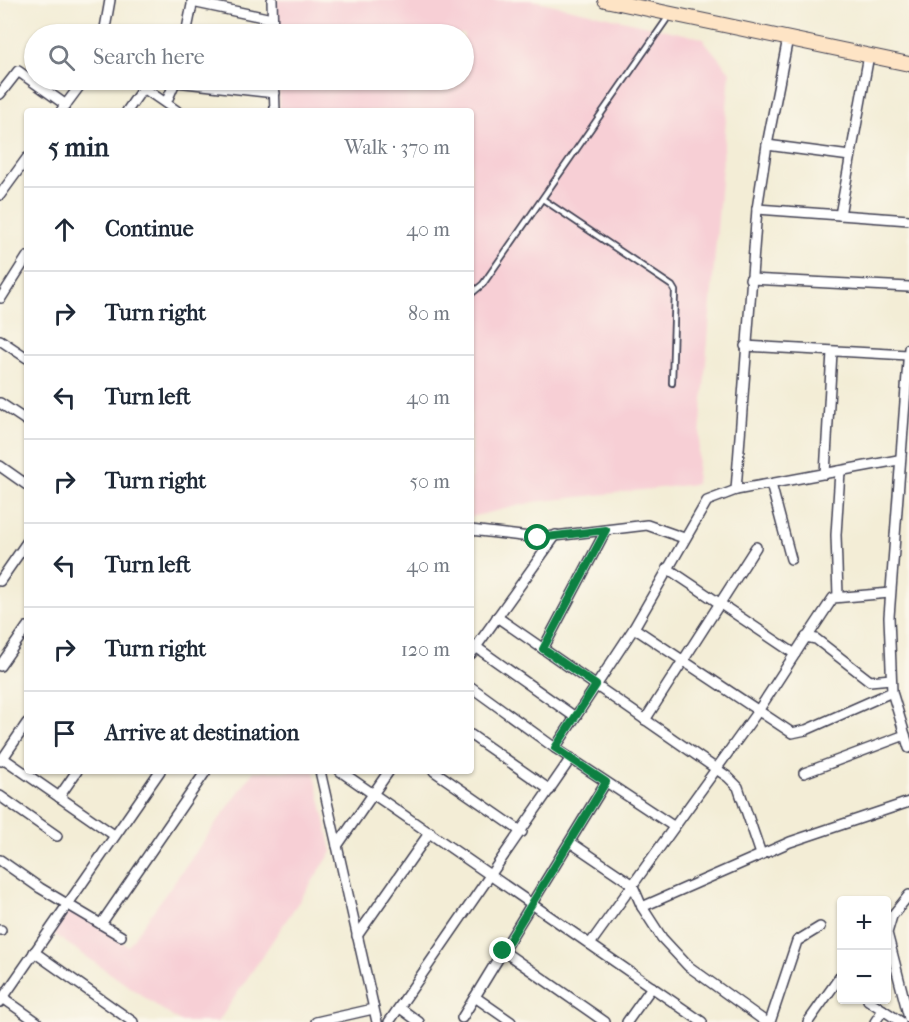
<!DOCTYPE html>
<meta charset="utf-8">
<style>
body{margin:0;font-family:"IM FELL French Canon",serif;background:#f2f2f3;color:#1f2937}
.controls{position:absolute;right:18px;bottom:18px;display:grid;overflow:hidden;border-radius:6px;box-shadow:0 2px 4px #0004}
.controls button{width:54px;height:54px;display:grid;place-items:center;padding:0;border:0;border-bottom:2px solid #e0e1e3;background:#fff;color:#1f2937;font:30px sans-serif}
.stop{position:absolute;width:18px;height:18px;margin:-14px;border:4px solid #0b8043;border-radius:50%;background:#fff}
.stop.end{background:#0b8043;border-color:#fff;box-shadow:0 2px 6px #0008}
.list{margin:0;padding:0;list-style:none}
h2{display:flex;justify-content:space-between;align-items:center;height:78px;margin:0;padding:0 24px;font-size:26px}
h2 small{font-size:20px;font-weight:400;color:#747a83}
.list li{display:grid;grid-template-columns:39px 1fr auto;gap:18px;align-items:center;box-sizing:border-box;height:84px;padding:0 24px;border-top:2px solid #e0e1e3}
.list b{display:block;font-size:22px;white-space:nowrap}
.list em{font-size:20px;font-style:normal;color:#747a83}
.icon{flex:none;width:33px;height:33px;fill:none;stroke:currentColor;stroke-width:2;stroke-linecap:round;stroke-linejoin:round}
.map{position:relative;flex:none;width:909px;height:1022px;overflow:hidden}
.search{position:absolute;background:#fff;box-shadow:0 2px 4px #0004;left:24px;top:24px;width:450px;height:66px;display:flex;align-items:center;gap:15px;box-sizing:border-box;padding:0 21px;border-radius:33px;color:#747a83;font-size:22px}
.panel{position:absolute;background:#fff;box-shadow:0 2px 4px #0004;left:24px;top:108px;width:450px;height:666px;border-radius:6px}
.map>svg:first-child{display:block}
.built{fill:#f7cfd5}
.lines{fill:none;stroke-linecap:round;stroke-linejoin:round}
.lane-casing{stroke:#414052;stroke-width:8}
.street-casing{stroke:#414052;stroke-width:12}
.secondary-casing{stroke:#414052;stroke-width:16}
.lane{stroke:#fff;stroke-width:4.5}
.street{stroke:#fff;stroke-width:9}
.secondary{stroke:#fee4c5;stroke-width:14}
.route{stroke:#0b8043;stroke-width:8}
</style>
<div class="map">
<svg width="909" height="1022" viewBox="0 0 909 1022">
<rect width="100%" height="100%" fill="#fbf7ec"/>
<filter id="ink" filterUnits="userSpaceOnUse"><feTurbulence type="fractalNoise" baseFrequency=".0167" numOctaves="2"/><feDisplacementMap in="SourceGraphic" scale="12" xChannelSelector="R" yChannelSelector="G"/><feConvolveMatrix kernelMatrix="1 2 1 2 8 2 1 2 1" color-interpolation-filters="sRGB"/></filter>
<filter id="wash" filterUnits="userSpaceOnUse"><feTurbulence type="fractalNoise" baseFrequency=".008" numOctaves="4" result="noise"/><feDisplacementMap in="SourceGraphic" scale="24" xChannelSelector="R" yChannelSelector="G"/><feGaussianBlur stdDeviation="1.35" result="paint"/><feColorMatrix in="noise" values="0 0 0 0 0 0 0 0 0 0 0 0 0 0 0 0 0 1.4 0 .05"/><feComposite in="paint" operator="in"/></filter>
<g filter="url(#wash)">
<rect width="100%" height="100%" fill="#f3edd6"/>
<g class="built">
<polygon points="276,0 532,0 702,38 730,72 696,484 534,502 471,517 471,111 279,111 278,80 464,80 464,34 277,34"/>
<polygon points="254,771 314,771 332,852 218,1022 180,1022 51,932 71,906 128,946"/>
</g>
</g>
<g filter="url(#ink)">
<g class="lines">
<g class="lane-casing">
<g id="lane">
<polyline points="544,200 672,286 675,291 672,383"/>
<polyline points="471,294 483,284 669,16"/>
</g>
</g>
<g class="street-casing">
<g id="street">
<polyline points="272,0 273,34"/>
<polyline points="192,2 272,19"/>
<polyline points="104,34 110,0"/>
<polyline points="186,34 193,0"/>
<polyline points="132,80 177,111"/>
<polyline points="274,80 275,111"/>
<polyline points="176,82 275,93"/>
<polyline points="0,94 18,71 66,105"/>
<polyline points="166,103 176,80"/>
<polyline points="61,111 84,80"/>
<polyline points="127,111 143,88"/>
<polyline points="767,145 850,156"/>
<polyline points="0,195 27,158"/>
<polyline points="757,209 909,220"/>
<polyline points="840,215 869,55"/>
<polyline points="750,279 909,287"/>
<polyline points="1,298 27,257"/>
<polyline points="0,340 27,358"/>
<polyline points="745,346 908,355"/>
<polyline points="909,348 889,617 892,692 909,748"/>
<polyline points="0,403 27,421"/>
<polyline points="0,466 27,485"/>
<polyline points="825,474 832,352"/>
<polyline points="771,484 791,559"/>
<polyline points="736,490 757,209 767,145 788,38"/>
<polyline points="471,530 538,538 647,525 684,538"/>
<polyline points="667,568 795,654"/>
<polyline points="0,581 27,542"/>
<polyline points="838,596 836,535 840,471"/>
<polyline points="497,617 728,777 738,787 761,854"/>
<polyline points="634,628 792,733 806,730 892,692"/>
<polyline points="808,636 833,598 890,593"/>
<polyline points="476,647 575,717"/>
<polyline points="543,649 606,530"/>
<polyline points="471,654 556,535"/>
<polyline points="0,666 27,627"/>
<polyline points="471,687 555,748 673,826"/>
<polyline points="645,720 756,547"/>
<polyline points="471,735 550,790"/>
<polyline points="555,748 634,628 707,501 736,490 898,460"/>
<polyline points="3,758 114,835"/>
<polyline points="1,761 27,723"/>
<polyline points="320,771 377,1022"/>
<polyline points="340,771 702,1022"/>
<polyline points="434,771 522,832"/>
<polyline points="804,773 905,735"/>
<polyline points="0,796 57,836"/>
<polyline points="59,797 77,771"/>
<polyline points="570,842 632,884 642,907 662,938 688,966 766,1022"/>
<polyline points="337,846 389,771"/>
<polyline points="0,860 40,888 121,936"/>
<polyline points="909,895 892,916 887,933 909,1018"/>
<polyline points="642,907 790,842 909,802"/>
<polyline points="101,924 206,771"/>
<polyline points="0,930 1,930"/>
<polyline points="357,936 430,832"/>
<polyline points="590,944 758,711 806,637 816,639 870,681 891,679"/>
<polyline points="503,951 605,1022"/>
<polyline points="34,952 133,1022"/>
<polyline points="475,997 511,1022"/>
<polyline points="3,998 37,1022"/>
<polyline points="868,1000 901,1022"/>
<polyline points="0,1002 160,771"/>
<polyline points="400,1008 419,1022"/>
<polyline points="462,1018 606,782"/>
<polyline points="316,1022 373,1009"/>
<polyline points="389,1022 571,758"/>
<polyline points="627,1022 652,987"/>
<polyline points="770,1022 797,941 820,927"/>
<polyline points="808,1022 842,974"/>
<polyline points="875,1022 883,1010"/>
</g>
</g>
<g class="secondary-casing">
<polyline id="secondary" points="605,0 909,64"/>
</g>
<use href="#lane" class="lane"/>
<use href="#street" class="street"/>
<use href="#secondary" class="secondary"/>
</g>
</g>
<g class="lines" filter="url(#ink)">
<polyline class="route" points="503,951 606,782 555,748 596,685 543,649 606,530 538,538"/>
</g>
</svg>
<div class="controls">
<button>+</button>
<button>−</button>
</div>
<div class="stop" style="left:538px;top:538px"></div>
<div class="stop end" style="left:503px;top:951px"></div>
<div class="search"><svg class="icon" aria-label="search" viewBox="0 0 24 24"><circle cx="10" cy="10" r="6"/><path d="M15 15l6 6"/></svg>Search here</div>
<section class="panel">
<h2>5 min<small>Walk · 370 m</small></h2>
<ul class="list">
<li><svg class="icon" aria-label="ahead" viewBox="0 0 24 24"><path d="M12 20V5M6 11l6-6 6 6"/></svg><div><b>Continue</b></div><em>40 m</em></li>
<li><svg class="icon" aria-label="right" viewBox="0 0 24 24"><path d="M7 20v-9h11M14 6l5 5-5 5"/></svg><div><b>Turn right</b></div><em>80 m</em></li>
<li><svg class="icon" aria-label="left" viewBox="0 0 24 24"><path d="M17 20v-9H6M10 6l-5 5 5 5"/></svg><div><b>Turn left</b></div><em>40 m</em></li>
<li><svg class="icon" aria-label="right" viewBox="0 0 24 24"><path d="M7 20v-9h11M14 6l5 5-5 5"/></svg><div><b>Turn right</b></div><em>50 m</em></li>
<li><svg class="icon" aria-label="left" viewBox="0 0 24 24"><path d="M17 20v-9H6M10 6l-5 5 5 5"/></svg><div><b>Turn left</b></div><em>40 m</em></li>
<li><svg class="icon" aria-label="right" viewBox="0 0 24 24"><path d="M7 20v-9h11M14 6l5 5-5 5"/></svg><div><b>Turn right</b></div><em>120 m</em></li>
<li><svg class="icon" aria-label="arrive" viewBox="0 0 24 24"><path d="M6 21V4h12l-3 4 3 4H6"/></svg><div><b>Arrive at destination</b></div></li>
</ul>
</section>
</div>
